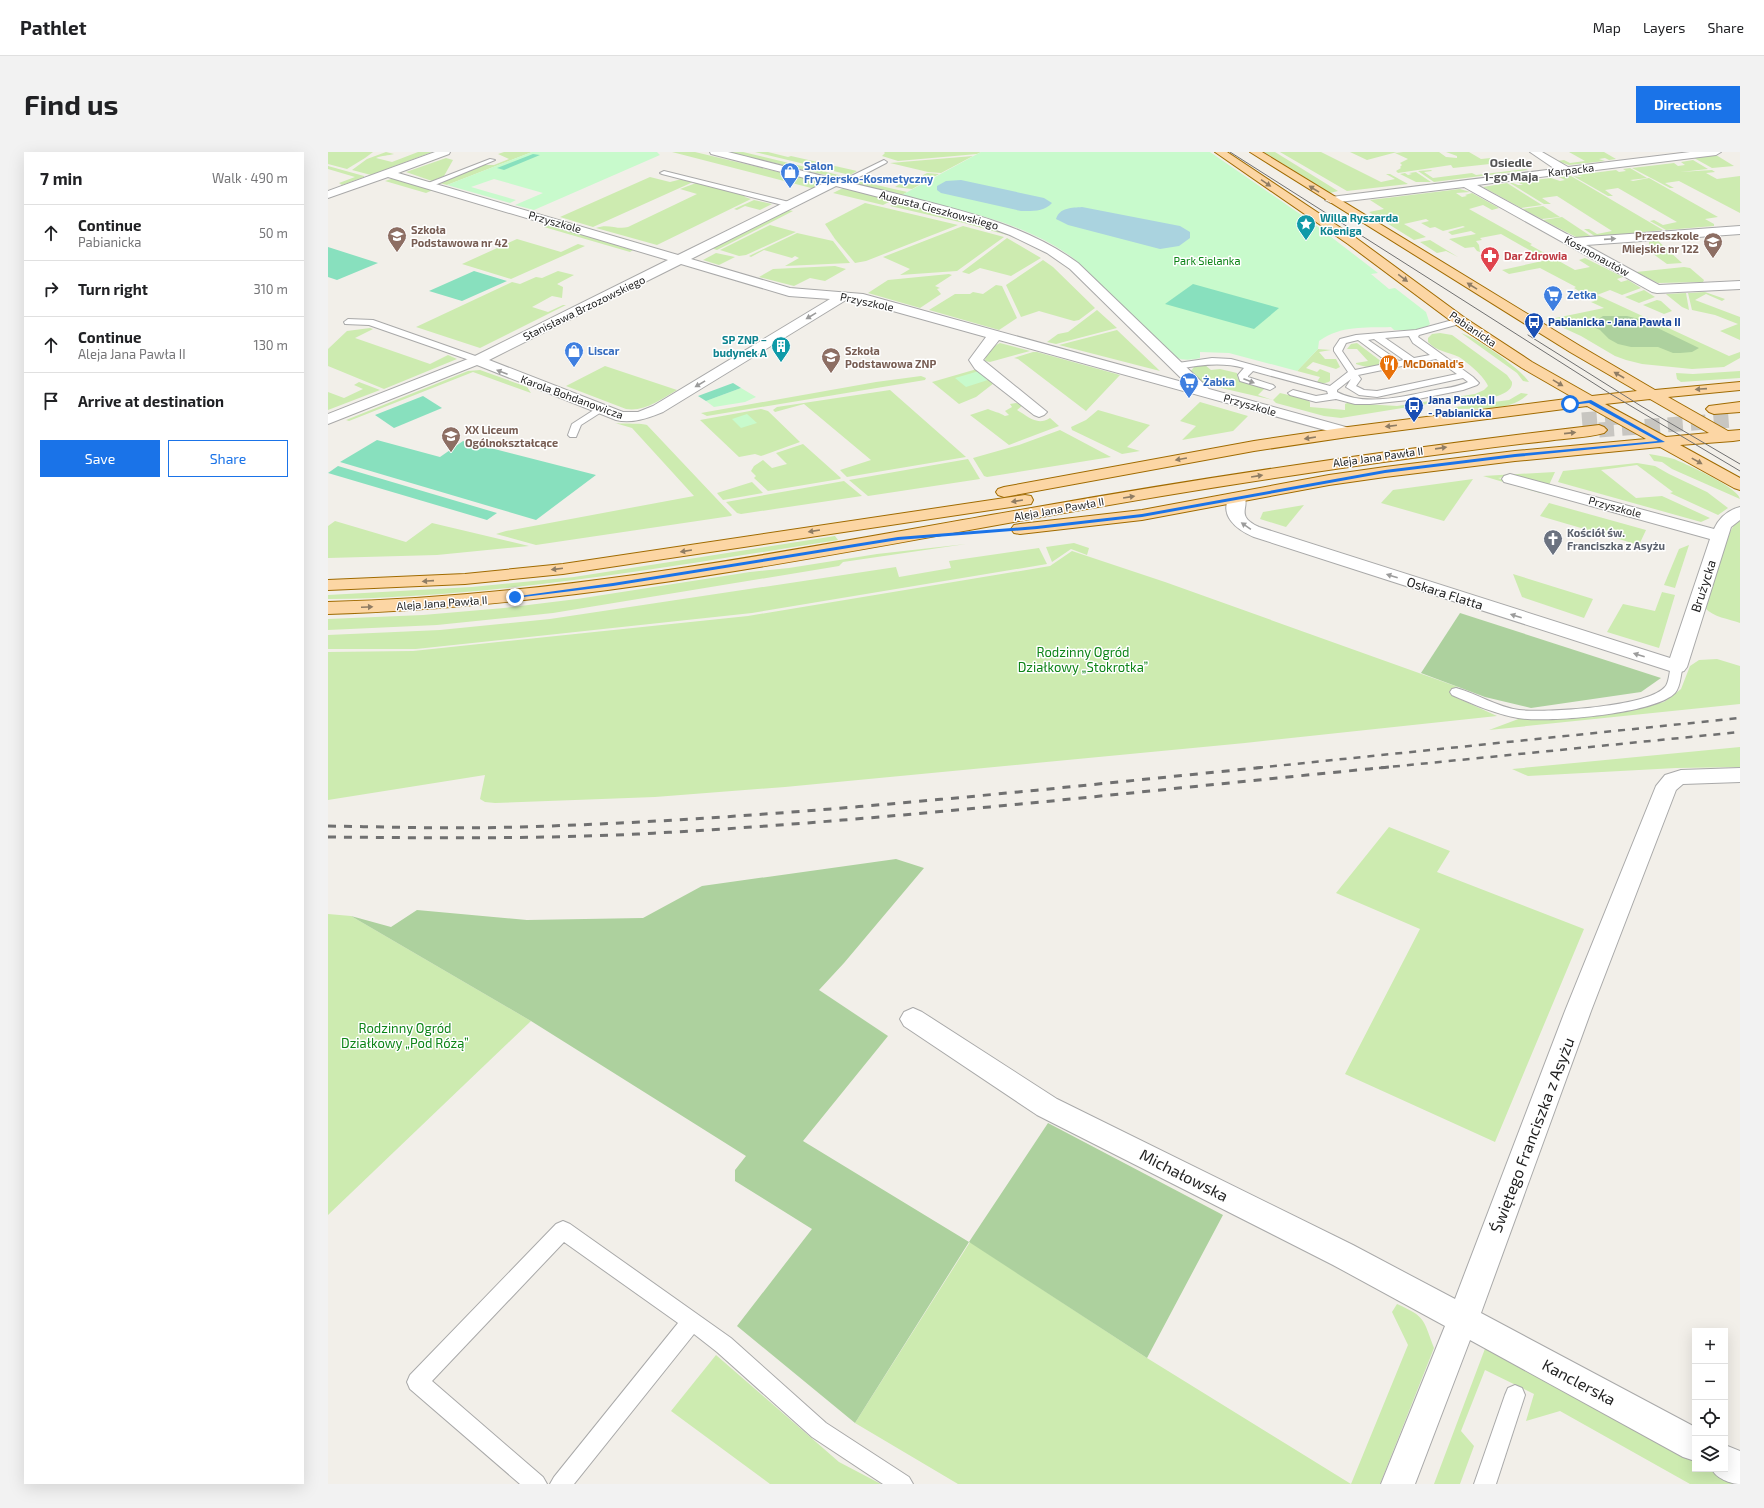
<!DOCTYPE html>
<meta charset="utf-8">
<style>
body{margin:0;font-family:"Exo 2",sans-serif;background:#f2f2f2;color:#202124}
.controls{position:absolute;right:12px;bottom:12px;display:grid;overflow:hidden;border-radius:0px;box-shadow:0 4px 16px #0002}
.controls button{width:36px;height:36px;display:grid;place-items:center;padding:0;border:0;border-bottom:1px solid #e0e0e0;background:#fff;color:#202124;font:20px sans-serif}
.stop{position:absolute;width:12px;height:12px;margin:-9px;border:3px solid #1a73e8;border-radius:50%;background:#fff}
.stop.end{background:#1a73e8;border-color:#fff;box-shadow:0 1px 4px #0008}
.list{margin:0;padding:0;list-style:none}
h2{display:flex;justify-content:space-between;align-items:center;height:52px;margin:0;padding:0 16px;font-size:17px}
h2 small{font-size:13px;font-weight:400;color:#757577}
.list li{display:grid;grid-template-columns:26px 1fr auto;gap:12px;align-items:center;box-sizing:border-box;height:56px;padding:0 16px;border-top:1px solid #e0e0e0}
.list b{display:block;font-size:15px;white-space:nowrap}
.list p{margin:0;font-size:13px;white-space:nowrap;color:#757577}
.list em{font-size:13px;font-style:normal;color:#757577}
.actions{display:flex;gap:8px;padding:12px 16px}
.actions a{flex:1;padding:9px 0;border:1px solid #1a73e8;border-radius:0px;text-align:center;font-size:14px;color:#1a73e8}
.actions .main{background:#1a73e8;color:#fff}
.icon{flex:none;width:22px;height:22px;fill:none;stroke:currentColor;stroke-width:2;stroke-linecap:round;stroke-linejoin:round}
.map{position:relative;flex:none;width:1412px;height:1332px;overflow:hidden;border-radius:0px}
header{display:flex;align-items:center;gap:24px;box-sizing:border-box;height:56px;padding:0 20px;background:#fff;border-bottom:1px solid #e0e0e0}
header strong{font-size:19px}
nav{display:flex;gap:22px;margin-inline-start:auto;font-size:14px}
.intro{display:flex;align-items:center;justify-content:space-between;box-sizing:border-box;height:96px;padding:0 24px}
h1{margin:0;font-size:28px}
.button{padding:10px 18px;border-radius:0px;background:#1a73e8;color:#fff;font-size:14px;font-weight:700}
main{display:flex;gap:24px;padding:0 24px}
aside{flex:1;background:#fff;border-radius:0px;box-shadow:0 4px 16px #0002}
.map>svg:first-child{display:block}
.grass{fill:#cdebb0}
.forest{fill:#add19e}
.park{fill:#c8facc}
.pitch{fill:#88e0be}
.water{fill:#aad3df}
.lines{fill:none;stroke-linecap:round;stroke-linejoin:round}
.primary-tunnel{stroke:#c8c6c1;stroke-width:15;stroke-dasharray:15 8;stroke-linecap:butt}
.service-casing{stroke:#a9a9a9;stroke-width:2}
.minor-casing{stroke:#a9a9a9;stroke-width:2}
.primary-casing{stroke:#a06b00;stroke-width:2}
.service{fill:#fff;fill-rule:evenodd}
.minor{fill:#fff;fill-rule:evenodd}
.primary{fill:#fcd6a4;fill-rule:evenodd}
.tram{stroke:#707070;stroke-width:1}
.rail-far1{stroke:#707070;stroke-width:2.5;stroke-dasharray:7 7;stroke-linecap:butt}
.rail{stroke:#707070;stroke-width:3;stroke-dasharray:8 8;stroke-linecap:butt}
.oneway{fill:#8f7c63}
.oneway2{fill:#9c9c9c}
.route{fill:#1a73e8}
.labels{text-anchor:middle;stroke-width:3;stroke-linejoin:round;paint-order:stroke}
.far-shop-label{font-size:11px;font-weight:bold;fill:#366cbe;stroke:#fff;text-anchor:start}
.far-street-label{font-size:11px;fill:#222;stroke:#fff}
.far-culture-label{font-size:11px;font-weight:bold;fill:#0d838f;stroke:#fff;text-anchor:start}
.far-education-label{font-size:11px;font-weight:bold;fill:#785e54;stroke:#fff;text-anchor:start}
.far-health-label{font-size:11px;font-weight:bold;fill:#be3a42;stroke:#fff;text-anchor:start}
.far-park-label{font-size:11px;fill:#0c8416;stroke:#fff}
.far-transit-label{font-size:11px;font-weight:bold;fill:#164399;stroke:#fff;text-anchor:start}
.far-food-label{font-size:11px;font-weight:bold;fill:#c56008;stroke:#fff;text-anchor:start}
.far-worship-label{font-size:11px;font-weight:bold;fill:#5b616d;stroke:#fff;text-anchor:start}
.far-neighbourhood-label{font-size:12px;font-weight:bold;fill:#555;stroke:#fff}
.street-label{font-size:13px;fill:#222;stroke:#fff}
.park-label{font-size:13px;fill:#0c8416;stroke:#fff}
.near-street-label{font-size:16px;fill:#222;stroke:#fff}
</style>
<header>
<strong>Pathlet</strong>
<nav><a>Map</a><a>Layers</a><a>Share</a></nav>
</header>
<div class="intro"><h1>Find us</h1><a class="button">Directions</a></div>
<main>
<aside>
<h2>7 min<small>Walk · 490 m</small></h2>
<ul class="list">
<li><svg class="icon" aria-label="ahead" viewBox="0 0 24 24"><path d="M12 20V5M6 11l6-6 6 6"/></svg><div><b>Continue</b><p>Pabianicka</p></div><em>50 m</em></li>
<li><svg class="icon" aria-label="right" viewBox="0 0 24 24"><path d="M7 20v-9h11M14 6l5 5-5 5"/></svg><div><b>Turn right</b></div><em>310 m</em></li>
<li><svg class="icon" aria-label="ahead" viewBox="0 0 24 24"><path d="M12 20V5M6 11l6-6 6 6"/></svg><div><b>Continue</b><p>Aleja Jana Pawła II</p></div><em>130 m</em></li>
<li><svg class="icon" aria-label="arrive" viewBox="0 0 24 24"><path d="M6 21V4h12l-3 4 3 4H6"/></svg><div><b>Arrive at destination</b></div></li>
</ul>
<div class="actions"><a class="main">Save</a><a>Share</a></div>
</aside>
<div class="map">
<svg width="1412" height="1332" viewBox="0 0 1412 1332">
<rect width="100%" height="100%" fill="#f2efe9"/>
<g class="grass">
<polygon points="0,0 45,0 37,6 19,17 0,12"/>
<path d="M58 0 66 2C60 4 54 3 48 6L64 10 90 0H104L43 23 24 18 39 7Z"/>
<polygon points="176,0 204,0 119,33 108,30 154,13 166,13 181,7 170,2"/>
<polygon points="344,0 367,0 488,29 491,33 487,37"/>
<polygon points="400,0 415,0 519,25 510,26"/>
<polygon points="427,0 440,0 460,5 463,4 529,19 522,23"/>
<polygon points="556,0 653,0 649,2 570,9 554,4 557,1"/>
<polygon points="936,0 947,0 1010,39 1002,41"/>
<polygon points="952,0 993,0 1053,30 1067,27 1058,22 1062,22 1080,32 1019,39"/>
<polygon points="1022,0 1069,0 1039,8"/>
<polygon points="1075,0 1111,0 1118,5 1129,6 1129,4 1118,0 1141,0 1153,7 1163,6 1171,11 1125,16 1123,13 1070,21 1068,19 1073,16 1072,15 1074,13 1072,11 1080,7 1067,1"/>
<polygon points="1241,0 1276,0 1288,7 1281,8 1277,6 1271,7 1277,9 1241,13 1229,9 1236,8 1242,11 1257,9"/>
<polygon points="1388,3 1406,14 1384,16 1366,6"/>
<polygon points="645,4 613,21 600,20 562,11"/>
<polygon points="118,6 125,8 116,24 104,29 78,20"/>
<polygon points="1365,8 1380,17 1352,20 1384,18 1387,20 1378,21 1389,27 1412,24 1412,61 1351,29 1337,31 1346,36 1342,36 1304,16 1346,11 1350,14 1357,13 1353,10"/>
<polygon points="0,14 36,24 36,25 14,33 11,31 27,25 0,17"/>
<polygon points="1302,16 1319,26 1302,28 1305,29 1321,26 1390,65 1377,67 1386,72 1386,74 1338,78 1322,69 1326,68 1335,73 1349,70 1290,36 1277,38 1285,44 1280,44 1245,24 1254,25 1249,23 1288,18 1291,20 1298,19 1295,17"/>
<polygon points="1198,17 1200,18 1106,30 1090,19 1103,18 1104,19 1096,20 1105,26 1144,21 1148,23"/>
<polygon points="1088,20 1103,30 1088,30 1072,22 1077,21 1080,23 1084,22 1081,21"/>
<polygon points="599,21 611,22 584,37 567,35 575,30 580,31"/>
<polygon points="1243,24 1335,78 1268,85 1256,77 1261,77 1269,82 1284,79 1229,44 1214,46 1223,52 1216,52 1182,31 1185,31 1190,33 1195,33 1189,30 1223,26 1232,29 1237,28 1231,25"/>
<polygon points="322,25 342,30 354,27 365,30 265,75 232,65"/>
<polygon points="63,27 68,27 105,38 98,41 57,29"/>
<polygon points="528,28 531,29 579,40 572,44 526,32 525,30"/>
<path d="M368 31 416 43 417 45 423 47 329 93 268 76C280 71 289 78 300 75L369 42 352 37Z"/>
<polygon points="1179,31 1214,53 1193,56 1155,35"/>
<polygon points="515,36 558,47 565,48 555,53 505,41"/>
<polygon points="1132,37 1142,40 1128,41 1134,45 1139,44 1137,43 1144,41 1171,56 1164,58 1155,53 1141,57 1204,92 1202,93 1247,118 1262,115 1251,108 1257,106 1295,125 1289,127 1293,130 1300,128 1313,136 1294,143 1282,138 1269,143 1401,204 1412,200 1412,206 1396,215 1364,217 1314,212 1298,208 1287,204 1253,184 1218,168 1276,156 1263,150 1267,149 1246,136 1248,135 1212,116 1181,122 1174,118 1219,108 1173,82 1152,86 1154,88 1148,89 1151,93 1152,100 1149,99 1146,95 1137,96 1121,87 1148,82 1143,79 1124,83 1120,80 1137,75 1135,74 1115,79 1107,75 1102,76 1093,71 1101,69 1098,67 1076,72 1098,85 1086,88 1041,60 1056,57 1042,48"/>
<polygon points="426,48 444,52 432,58 417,54 409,58 406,57"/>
<polygon points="569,50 636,65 683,81 679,83 636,71 562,54"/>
<polygon points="537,51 630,73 538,109 527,111 507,87 497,72"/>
<polygon points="1215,54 1232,65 1214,67 1194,57"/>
<polygon points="460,58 465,59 389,98 383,96"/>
<polygon points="1234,65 1264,85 1248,85 1215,68"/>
<polygon points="223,72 281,89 290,94 305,98 302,100 216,75"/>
<polygon points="442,73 468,80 418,103 411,104 392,98"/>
<polygon points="635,74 676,85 629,119 572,123 582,117 555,105"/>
<polygon points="469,81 505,89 522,111 457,114 471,106 467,104 464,106 436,98 423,105 421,104"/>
<polygon points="679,86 713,106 683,124 652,116 641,122 634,120"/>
<polygon points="189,87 233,100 250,92 257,94 183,127 134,112"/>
<polygon points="1102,88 1130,105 1118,99 1109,101 1092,90"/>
<polygon points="1321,88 1329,88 1354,111 1339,112 1321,99"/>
<polygon points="388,101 407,105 391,113 375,108"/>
<polygon points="715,108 725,115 767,156 751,168 746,169 711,159 693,165 678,133"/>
<polygon points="507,114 518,117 497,129 482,126 466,134 431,125 445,117"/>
<polygon points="1356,115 1362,116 1376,128 1375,130 1330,131 1308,120"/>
<polygon points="230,119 246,123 229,132 235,135 234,146 224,144 204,155 220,160 235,153 238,153 152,196 88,175 184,130 192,132 208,125 214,126"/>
<polygon points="621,122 624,123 607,134 612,136 609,137 613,142 592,156 540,141 560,128"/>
<polygon points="668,133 674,134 689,166 671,178 601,158 627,142 642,142 645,140 655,142"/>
<polygon points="1316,138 1327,145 1311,151 1297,145"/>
<polygon points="1377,140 1397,147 1394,149 1378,142 1367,148 1412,165 1412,188 1392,179 1410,172 1387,163 1364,158 1360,141"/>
<polygon points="1358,141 1361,158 1354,155 1339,143 1338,142"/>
<polygon points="1329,148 1333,149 1344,159 1336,162 1315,153"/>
<polygon points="769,158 789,176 728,192 719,190 730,182 740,180"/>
<polygon points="42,176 45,177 27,186 102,212 120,203 129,207 56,237 0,214 0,197 19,179"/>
<polygon points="789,178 832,219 731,193"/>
<path d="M1112 181 1124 183 1179 223 1184 230C1186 249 1130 250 1116 250V252H1099L1013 266 996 264 948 251 945 248 876 232 863 219 866 215 877 213 883 218 892 217 909 221 910 227 937 236 930 243 945 248 952 241 977 247 982 250V255L1017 258V252L1019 251 1069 254 1147 242 1156 238 1160 234C1157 225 1139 210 1131 205 1120 200 1108 199 1100 190V186L1104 182Z"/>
<path d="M1133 181C1148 185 1193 217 1201 230L1195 229 1189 221Z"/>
<path d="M672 191 702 199 662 210 657 209C657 201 666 194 672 191Z"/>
<path d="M1029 191 1054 210 1055 211C1049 217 1035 215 1028 212V211L1040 209 1029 197H1019L1023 192Z"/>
<path d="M990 197 1003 198 991 200 997 207H1008L1012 215 1008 217 985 210 978 216 989 220 992 217 1002 221V229C998 232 993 231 989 230L992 225 969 219Z"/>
<polygon points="705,200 709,200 792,223 758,259 690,207 686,206"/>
<path d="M277 214 349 238C333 247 317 260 298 257L238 234Z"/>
<polygon points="649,217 666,231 648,245 631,252 604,230"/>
<polygon points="152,218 199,235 203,241 145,220 21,269 18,268 140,219"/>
<polygon points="1412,219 1412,226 1353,230 1349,227 1348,221 1365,222"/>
<polygon points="593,224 598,226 597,228 379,264 373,261 548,230"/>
<polygon points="31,230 52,238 0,258 0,240 16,246 35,237 26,233"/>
<polygon points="562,238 638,305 519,325 512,318 543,308 476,252 447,260 445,258 449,255"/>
<path d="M1193 241 1200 242C1183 260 1149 256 1126 257L1127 255 1181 248Z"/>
<polygon points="872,250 920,264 905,279 854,288 868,274 852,269"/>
<path d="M688 251 695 253 689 258C701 265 709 274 722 266L731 274 681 293 642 263 660 257C666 260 671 260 677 264L681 263 677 259 684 255 682 252Z"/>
<polygon points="433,257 440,259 472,290 433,304 427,302 411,305 372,268"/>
<polygon points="770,258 822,273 799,295 812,299 794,302 744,278 743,275 758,268"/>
<path d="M287 271C294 272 315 271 319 273L404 363 403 364 208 393 168 382 178 379 366 344 304 276Z"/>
<polygon points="732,278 783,305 659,325 656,324 645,306 691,293"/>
<polygon points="475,292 513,326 512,327 440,339 426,326 428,324 423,319 426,314 435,308 444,316 459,312 448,301"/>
<path d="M1321 302C1329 303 1338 305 1346 307 1358 312 1411 336 1412 347L1344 317 1334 310 1326 309Z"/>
<polygon points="640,307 652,327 540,344 521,328"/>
<polygon points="1309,311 1327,314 1341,322 1379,340 1400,356 1390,363 1342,341 1345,340 1309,313 1273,318 1308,346 1334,344 1382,366 1373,370 1230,330 1235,319"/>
<polygon points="1227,320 1221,333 1188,324 1170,326 1214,339 1212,341 1155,324"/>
<polygon points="1145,327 1116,369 1053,351 1065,338"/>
<polygon points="516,329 534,344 413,362 409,361 398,350"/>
<polygon points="424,330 435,341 395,348 389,341"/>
<polygon points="1221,351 1318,378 1311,393 1212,364"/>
<polygon points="976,353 958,375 932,367 935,360"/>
<polygon points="7,369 78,390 104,371 201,394 109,403 0,406 0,374"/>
<path d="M1412 369V471C1401 467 1385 465 1377 456L1401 382 1406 373Z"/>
<path d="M507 384 510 388C340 415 172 445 0 447V443L144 435 246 425Z"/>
<polygon points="746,391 761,396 759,403 743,397 724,410 718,395"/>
<polygon points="638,392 515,410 511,414 225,461 109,473 0,478 0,467 95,463 176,456 249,447 422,420 461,416 549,402"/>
<polygon points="1361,393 1347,436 1336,433 1351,397"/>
<polygon points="711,396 719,412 424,461 88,497 0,497 0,483 112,478 222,467 568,415 571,425 623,416 621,409"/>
<polygon points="744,399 837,430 1130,535 1125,544 1169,564 917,591 457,635 327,645 167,651 157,650 152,647 157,623 0,648 0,500 85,499 420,464 722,414"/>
<polygon points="1185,422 1265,447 1256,466 1194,445"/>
<polygon points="1334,440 1347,443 1331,496 1279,480 1295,452 1327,459"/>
<polygon points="1389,507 1412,514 1412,552 1161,578 1193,566 1294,558 1336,550 1353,537 1362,514 1371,508"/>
<polygon points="1412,595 1412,615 1348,616 1200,624 1184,617"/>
<polygon points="1061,675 1122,699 1109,720 1256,777 1167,990 1017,922 1092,777 1008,741"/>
<polygon points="0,762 23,764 203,869 0,1063"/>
<path d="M642 1090 819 1206 1023 1332 1080 1193 1064 1160 1069 1152C1098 1165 1095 1167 1106 1196L1052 1332H630L527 1271Z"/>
<polygon points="1158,1194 1367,1307 1367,1317 1385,1317 1412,1332 1362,1332 1232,1259 1198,1269 1206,1242 1157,1218 1133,1279 1146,1294 1132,1332 1106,1332"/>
<polygon points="388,1203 511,1310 553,1332 442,1332 343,1259"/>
</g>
<g class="forest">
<polygon points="1275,164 1299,164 1311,167 1371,196 1364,200 1352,201 1345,201 1330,195 1303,195 1290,192 1281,187 1272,178 1261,173"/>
<polygon points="1132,461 1333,526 1313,540 1203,556 1157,545 1093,521"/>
<polygon points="568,707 596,716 516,811 491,838 560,884 475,989 641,1090 720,971 895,1063 819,1206 641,1090 527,1271 409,1174 484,1077 407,1029 407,1018 418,1004 203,869 23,764 63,775 89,758 199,768 315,766 374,734"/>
</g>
<g class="park">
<polygon points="204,0 329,0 332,3 206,58 187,53 215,41 166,27 143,35 188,48 182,51 119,33"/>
<path d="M653 0H882L985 71 1050 121 1043 122 1061 137 1067 136 1098 160 1102 172C1095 180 1076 178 1066 178L1063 175C1036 176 1014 173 991 189L990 197 969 219 901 201 872 200V206C863 208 856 209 847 205L745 106C695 69 631 58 572 44Z"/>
<polygon points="651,219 663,227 638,235 627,226"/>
<polygon points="413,236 428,245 417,250 386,255 378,249"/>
<polygon points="419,262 429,271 413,276 404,267"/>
</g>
<g class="pitch">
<polygon points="205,2 212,3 176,18 169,16"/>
<polygon points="0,95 50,111 9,128 0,125"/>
<polygon points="146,119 179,129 134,149 101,139"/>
<polygon points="865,132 951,156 926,177 837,152"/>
<polygon points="405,231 413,236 378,249 370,244"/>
<polygon points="95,244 114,256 66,276 47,263"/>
<polygon points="49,288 112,305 135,289 268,323 208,368 12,310"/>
<polygon points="10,314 169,361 159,368 0,321"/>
</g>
<g class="water">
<path d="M633 28 716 46 724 51C716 60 704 59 693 59L613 41 609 38V34L618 29Z"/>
<path d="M754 55 852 74 862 80V86L851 94 832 97 740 73 728 67C732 55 744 56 754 55Z"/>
</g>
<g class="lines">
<g class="primary-tunnel">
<polyline points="1254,268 1291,265"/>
<polyline points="1271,278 1405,268"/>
</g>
<g class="service-casing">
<g id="service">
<polygon points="162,7 167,8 102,35 95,33"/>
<polygon points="556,8 559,10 558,11 514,34 507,32"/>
<polygon points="336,19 465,51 466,53 462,55 334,22 332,21"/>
<path d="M1132 166 1136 169 1135 171 1091 183 1090 185 1145 225 1151 231 1149 233 1135 238 1090 247 1042 252H1027L1008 247 988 250 962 243 960 241 965 238 988 244 1000 242 999 239 925 219 920 224V225L945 233 947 235 942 238 939 237 912 229 910 223 916 216C893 210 873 213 850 217L845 214 850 211 884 206 903 207 1002 234 1020 220 1006 199V196L1012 187 1028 183 1088 178ZM1081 184 1085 191 1102 203 1086 206 1057 186ZM1046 187 1076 208 1071 209 1040 188ZM1030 188 1061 211 1027 218 1014 199 1018 191ZM1108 207 1129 222 1049 239 1036 238 1028 234 1033 227 1030 223ZM1135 226 1140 230C1130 235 1118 236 1107 238 1077 244 1037 255 1009 240V238L1023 227 1018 235 1031 243 1049 245Z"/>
<polygon points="20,167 45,168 153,206 155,208 150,211 147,210 41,173 17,172 16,170"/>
<polygon points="272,254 277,257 275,259 253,273 248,285 242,285 240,283 244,272"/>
<path d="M1349 511 1353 512 1355 515C1352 523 1353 534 1347 541 1327 562 1218 571 1190 566 1167 562 1145 552 1124 543L1122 540 1124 537 1128 536C1150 542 1169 555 1191 558 1217 561 1320 555 1337 535 1341 531 1341 521 1343 515L1345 512Z"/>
<polygon points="235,1069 242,1072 403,1186 498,1271 581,1325 585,1332 555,1332 484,1285 389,1200 366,1182 246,1332 222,1332 226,1325 350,1171 236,1090 104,1229 215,1325 219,1332 192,1332 82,1237 79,1230 82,1223 228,1072"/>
<polygon points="1187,1233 1194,1236 1197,1243 1168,1332 1146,1332 1177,1243 1180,1236"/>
</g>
</g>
<g class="minor-casing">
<g id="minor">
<path d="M107 0H122L121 2 70 21 350 103 496 31 383 2 382 0H400C455 14 510 28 565 41 630 58 695 71 750 111L881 237 1025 277 1028 280 1025 283 1020 285 1015 283 671 188 655 208 719 260 716 263 711 265 706 263 647 217 641 208 658 185 529 149 518 148 335 260C320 266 304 272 288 268L149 213 0 272V262L145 205 340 108 60 25 0 46V39ZM508 34 644 69 682 83 719 101 742 117 858 231 535 142 462 136 363 107ZM353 112 461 144 502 147 325 254 310 260H295L161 208Z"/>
<polygon points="1202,0 1214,0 1240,15 1362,0 1393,0 1388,3 1149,33 1246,86 1412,74 1412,82 1258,93 1331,133 1412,129 1412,137 1329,141 1324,140 1136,35 1003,51 997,48 1003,45 1227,17"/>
<path d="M1182 322 1386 377C1391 366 1400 358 1412 355V368L1403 375 1359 515 1356 519 1349 521 1342 519 926 385C909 378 889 363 903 342L909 341 915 342C924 355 905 363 931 375L1342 506 1382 387 1176 330 1174 327 1176 324Z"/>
<polygon points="1412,616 1412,630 1355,632 1348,638 1263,859 1153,1161 1367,1275 1367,1309 1355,1305 1142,1188 1087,1332 1053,1332 1117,1174 1005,1113 709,963 576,874 572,867 576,860 585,856 594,860 729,947 1025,1093 1127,1147 1237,859 1328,634 1337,623 1353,618"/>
<path d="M1397 1293 1412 1299V1332C1403 1332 1387 1326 1384 1317H1397Z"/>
</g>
</g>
<g class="primary-casing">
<g id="primary">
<path d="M887 0H899L1028 86 1137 166 1204 210 1264 244 1309 239 1242 200 922 0H934L1252 194 1327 238 1412 230V238L1340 245 1400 279 1412 278V288L1405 289 1352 293 1412 326V338L1406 336 1332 295 1187 309 1057 325 1001 333 814 368 692 382 686 381 683 377 686 373 692 372 814 358 1001 323 1057 315 1187 299 1318 287 1259 254 1020 285 926 299 676 345 670 343 668 340 670 337 676 335 926 289 1020 275 1246 246 1194 216 1127 172 1020 92ZM1322 247 1381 281 1338 285 1277 252Z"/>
<polygon points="1412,250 1412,260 1386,262 1381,260 1378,257 1381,254"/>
<path d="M1271 273 1276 275 1279 278 1276 281C1258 286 1238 286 1219 289 1189 292 1159 296 1129 300 1030 313 932 328 834 344 557 390 281 454 0 462V450C239 444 474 396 709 355 896 322 1083 295 1271 273Z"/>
<polygon points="697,343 703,344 705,348 703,352 235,422 137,432 0,438 0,428 137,422 235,412"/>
</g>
</g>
<use href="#service" class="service"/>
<use href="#minor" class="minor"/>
<use href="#primary" class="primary"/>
<g class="tram">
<polyline points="902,0 1281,241 1412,319"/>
<polyline points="1200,183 1313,254 1412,312"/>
</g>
<g class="rail-far1">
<polyline points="928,616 1412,566"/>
<polyline points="1051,616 1412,580"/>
</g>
<g class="rail">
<path d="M0 674C63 675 126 677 189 675 439 668 689 640 938 615"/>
<path d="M0 685C103 686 207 687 310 682 561 669 811 639 1061 615"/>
</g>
</g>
<defs><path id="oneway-solid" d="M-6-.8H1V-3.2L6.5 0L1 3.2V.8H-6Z"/></defs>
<g class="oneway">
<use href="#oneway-solid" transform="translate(938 31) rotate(34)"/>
<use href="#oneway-solid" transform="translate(986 37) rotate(-148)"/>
<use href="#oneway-solid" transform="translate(1075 126) rotate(37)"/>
<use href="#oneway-solid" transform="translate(1144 134) rotate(-148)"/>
<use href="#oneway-solid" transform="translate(1291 223) rotate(-150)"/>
<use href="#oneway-solid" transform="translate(1230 231) rotate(31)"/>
<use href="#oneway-solid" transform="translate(1373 237) rotate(176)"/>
<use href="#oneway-solid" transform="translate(1063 274) rotate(173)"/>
<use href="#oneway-solid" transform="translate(1242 281) rotate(-6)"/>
<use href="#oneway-solid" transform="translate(982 286) rotate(171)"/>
<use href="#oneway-solid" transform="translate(1113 296) rotate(-8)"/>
<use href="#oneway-solid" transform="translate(853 307) rotate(170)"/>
<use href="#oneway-solid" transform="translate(1369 309) rotate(29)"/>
<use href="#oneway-solid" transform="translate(929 324) rotate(-9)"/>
<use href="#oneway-solid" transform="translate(801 345) rotate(-9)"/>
<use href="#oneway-solid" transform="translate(689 349) rotate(171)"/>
<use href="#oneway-solid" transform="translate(486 379) rotate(171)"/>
<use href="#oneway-solid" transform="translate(358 399) rotate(171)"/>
<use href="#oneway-solid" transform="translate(229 417) rotate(173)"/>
<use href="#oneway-solid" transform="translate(100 429) rotate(176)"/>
<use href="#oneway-solid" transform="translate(39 455) rotate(-2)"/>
</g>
<g class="oneway2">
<use href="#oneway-solid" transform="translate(1282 87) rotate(-4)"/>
<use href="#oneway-solid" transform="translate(483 164) rotate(149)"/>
<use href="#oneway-solid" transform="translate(174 220) rotate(-159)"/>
<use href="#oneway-solid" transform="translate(921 229) rotate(21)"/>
<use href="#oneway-solid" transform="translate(372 232) rotate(149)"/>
<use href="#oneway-solid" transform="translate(918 374) rotate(-145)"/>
<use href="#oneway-solid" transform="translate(1064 424) rotate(-162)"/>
<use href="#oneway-solid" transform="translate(1188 464) rotate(-162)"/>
<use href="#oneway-solid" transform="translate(1311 503) rotate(-162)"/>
</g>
<polygon class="route" points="1263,248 1337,290 1187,305 1057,321 814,365 709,377 570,388 285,434 187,446 184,445 285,431 570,385 709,374 814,362 1057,318 1187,302 1330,289 1261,251 1242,253 1240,252"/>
<defs>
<g id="shop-pin" transform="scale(1)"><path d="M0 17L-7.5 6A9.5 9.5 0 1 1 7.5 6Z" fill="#3f7fe0" stroke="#fff"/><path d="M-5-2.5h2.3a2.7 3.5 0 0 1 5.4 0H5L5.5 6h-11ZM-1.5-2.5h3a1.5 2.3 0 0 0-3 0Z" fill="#fff"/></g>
<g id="sight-pin" transform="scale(1)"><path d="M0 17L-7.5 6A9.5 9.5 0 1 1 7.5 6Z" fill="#0f9aa8" stroke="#fff"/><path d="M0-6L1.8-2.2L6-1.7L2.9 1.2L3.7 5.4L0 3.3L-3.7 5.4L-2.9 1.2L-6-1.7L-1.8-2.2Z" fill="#fff"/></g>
<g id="school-pin" transform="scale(1)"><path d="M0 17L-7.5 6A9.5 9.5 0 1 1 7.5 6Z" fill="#8d6e63" stroke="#fff"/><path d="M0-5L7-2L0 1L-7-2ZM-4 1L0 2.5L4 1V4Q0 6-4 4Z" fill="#fff"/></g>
<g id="pharmacy-pin" transform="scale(1)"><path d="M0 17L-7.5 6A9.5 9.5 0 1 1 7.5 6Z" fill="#e0444e" stroke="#fff"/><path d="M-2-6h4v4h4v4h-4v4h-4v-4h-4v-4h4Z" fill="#fff"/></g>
<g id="supermarket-pin" transform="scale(1)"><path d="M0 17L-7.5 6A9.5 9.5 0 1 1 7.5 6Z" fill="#3f7fe0" stroke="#fff"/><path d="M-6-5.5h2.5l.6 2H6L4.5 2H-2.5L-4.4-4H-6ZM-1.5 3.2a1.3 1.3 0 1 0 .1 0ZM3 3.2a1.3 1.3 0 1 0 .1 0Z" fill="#fff"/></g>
<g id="bus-pin" transform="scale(1)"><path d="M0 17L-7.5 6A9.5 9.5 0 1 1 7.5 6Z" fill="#1a4fb4" stroke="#fff"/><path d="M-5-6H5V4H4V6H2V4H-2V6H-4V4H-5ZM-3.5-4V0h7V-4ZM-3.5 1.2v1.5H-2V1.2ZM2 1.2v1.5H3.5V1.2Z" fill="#fff"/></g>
<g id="building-pin" transform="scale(1)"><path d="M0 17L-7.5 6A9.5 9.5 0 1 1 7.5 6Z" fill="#0f9aa8" stroke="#fff"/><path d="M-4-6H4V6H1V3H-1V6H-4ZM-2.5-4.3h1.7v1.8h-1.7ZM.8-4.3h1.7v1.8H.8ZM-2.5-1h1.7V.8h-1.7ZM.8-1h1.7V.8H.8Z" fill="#fff"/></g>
<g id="restaurant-pin" transform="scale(1)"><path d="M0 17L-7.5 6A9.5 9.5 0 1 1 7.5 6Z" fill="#e8710a" stroke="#fff"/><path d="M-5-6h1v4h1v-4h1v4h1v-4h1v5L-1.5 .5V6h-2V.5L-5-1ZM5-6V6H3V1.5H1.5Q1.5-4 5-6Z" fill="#fff"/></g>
<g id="church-pin" transform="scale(1)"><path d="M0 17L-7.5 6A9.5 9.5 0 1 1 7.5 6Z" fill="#6b7280" stroke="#fff"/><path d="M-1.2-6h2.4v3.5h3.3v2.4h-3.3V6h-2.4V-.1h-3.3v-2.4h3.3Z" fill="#fff"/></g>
</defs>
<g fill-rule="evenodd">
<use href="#shop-pin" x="462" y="20"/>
<use href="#sight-pin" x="978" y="72"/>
<use href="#school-pin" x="69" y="84"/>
<use href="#school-pin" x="1385" y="90"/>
<use href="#pharmacy-pin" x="1162" y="104"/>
<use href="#supermarket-pin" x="1225" y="143"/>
<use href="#bus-pin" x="1206" y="170"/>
<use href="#building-pin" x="453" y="194"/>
<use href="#shop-pin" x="246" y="199"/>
<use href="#school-pin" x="503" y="205"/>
<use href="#restaurant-pin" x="1061" y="212"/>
<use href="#supermarket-pin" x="861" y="230"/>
<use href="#bus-pin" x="1086" y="254"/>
<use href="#school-pin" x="123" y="284"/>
<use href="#church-pin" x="1225" y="387"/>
</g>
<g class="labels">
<g class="far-shop-label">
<text x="476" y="18">Salon<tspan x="476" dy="13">Fryzjersko-Kosmetyczny</tspan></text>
<text x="1239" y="147">Zetka</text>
<text x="260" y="203">Liscar</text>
<text x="875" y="234">Żabka</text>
</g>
<g class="far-street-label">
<text transform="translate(1243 18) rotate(-7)" y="4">Karpacka</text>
<text transform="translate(611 58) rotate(15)" y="4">Augusta Cieszkowskiego</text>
<text transform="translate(227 70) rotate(16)" y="4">Przyszkole</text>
<text transform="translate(1269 104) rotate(29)" y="4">Kosmonautów</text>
<text transform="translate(539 150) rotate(12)" y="4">Przyszkole</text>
<text transform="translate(256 156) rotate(-26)" y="4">Stanisława Brzozowskiego</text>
<text transform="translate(1145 177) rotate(34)" y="4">Pabianicka</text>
<text transform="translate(244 245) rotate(20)" y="4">Karola Bohdanowicza</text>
<text transform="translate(922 253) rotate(16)" y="4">Przyszkole</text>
<text transform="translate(1050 305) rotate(-8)" y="4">Aleja Jana Pawła II</text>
<text transform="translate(1287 355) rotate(15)" y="4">Przyszkole</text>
<text transform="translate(731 357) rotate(-10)" y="4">Aleja Jana Pawła II</text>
<text transform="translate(114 451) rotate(-4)" y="4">Aleja Jana Pawła II</text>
</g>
<g class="far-culture-label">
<text x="992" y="70">Willa Ryszarda<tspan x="992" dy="13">Köeniga</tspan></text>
<text x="439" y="192" text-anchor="end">SP ZNP –<tspan x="439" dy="13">budynek A</tspan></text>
</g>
<g class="far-education-label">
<text x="83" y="82">Szkoła<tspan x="83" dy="13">Podstawowa nr 42</tspan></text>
<text x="1371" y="88" text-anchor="end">Przedszkole<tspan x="1371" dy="13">Miejskie nr 122</tspan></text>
<text x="517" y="203">Szkoła<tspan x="517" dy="13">Podstawowa ZNP</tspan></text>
<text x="137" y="282">XX Liceum<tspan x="137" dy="13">Ogólnokształcące</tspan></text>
</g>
<g class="far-health-label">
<text x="1176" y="108">Dar Zdrowia</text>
</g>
<g class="far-park-label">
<text x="879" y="113">Park Sielanka</text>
</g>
<g class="far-transit-label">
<text x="1220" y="174">Pabianicka - Jana Pawła II</text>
<text x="1100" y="252">Jana Pawła II<tspan x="1100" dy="13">- Pabianicka</tspan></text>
</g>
<g class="far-food-label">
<text x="1075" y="216">McDonald's</text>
</g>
<g class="far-worship-label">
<text x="1239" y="385">Kościół św.<tspan x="1239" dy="13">Franciszka z Asyżu</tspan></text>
</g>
<g class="far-neighbourhood-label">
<text x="1183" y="15">Osiedle<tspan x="1183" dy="14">1-go Maja</tspan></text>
</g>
<g class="street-label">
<text transform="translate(1375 434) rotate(-72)" y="5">Brużycka</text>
<text transform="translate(1117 441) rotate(18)" y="5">Oskara Flatta</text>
</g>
<g class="park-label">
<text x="755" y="505">Rodzinny Ogród<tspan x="755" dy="15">Działkowy „Stokrotka”</tspan></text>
<text x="77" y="881">Rodzinny Ogród<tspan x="77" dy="15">Działkowy „Pod Różą”</tspan></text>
</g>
<g class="near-street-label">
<text transform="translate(1204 983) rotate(-69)" y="6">Świętego Franciszka z Asyżu</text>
<text transform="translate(856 1023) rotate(27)" y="6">Michałowska</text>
<text transform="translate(1251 1230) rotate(28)" y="6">Kanclerska</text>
</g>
</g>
</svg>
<div class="controls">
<button>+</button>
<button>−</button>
<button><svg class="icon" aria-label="locate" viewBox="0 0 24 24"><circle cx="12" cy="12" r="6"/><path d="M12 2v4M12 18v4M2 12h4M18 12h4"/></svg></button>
<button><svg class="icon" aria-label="layers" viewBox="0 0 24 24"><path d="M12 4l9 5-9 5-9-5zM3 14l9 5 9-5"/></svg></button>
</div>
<div class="stop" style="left:1242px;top:252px"></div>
<div class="stop end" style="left:187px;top:445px"></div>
</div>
</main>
